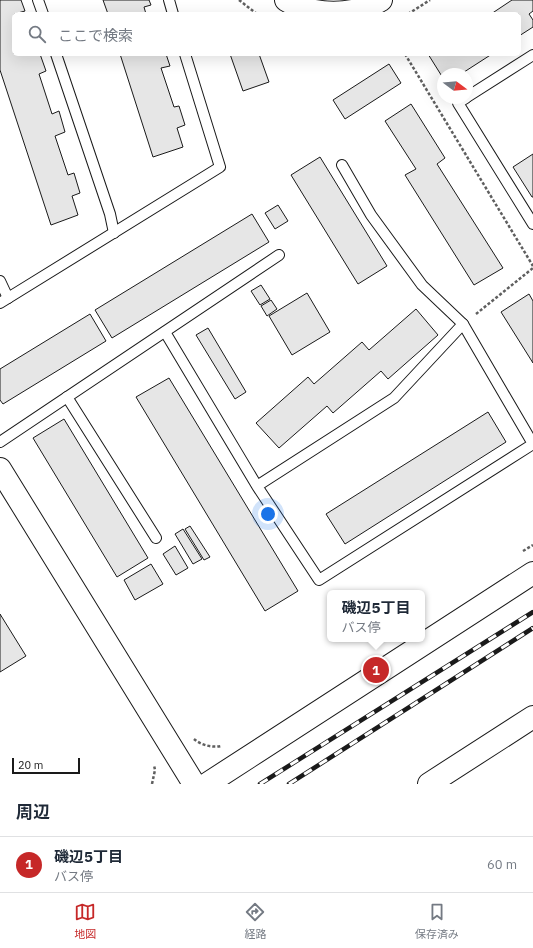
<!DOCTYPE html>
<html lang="ja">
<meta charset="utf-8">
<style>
body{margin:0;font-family:"IBM Plex Sans","Noto Sans JP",sans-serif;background:#f2f2f3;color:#1f2937}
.compass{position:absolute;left:437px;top:68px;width:36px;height:36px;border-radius:50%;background:#fff;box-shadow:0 4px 16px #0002;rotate:106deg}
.scale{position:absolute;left:12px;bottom:10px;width:68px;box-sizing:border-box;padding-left:4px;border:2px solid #1a1a1a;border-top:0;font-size:11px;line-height:14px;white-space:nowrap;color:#1a1a1a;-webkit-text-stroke:3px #fff;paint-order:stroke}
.you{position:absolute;left:268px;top:514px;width:14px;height:14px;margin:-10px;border:3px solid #fff;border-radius:50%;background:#1a73e8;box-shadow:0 0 0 6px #1a73e833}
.badge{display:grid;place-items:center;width:26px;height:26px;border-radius:50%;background:#c62828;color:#fff;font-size:13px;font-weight:700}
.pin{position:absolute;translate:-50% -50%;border:2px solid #fff;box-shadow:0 1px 4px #0006}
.popup{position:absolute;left:327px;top:590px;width:98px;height:52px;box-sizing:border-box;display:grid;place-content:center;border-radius:6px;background:#fff;filter:drop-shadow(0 1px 3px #0005);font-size:13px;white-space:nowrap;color:#747a83}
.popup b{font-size:15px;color:#1f2937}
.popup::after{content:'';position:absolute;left:50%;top:100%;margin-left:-8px;border:8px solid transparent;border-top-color:#fff}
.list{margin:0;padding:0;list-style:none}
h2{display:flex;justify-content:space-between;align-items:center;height:52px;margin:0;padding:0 16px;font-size:17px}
h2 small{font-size:13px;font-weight:400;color:#747a83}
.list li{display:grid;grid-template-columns:26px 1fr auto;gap:12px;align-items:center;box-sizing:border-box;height:56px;padding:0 16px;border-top:1px solid #e0e1e3}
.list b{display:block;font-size:15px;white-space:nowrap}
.list p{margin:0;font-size:13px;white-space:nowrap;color:#747a83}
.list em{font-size:13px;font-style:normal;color:#747a83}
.icon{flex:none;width:22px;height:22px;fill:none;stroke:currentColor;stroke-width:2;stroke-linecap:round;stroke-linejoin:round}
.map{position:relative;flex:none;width:533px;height:784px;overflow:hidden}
.search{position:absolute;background:#fff;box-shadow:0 4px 16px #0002;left:12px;right:12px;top:12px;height:44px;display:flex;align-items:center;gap:10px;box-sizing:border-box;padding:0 14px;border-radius:6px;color:#747a83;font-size:15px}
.sheet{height:108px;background:#fff}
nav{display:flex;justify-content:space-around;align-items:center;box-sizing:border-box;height:56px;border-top:1px solid #e0e1e3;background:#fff;font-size:11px;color:#747a83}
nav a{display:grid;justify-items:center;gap:2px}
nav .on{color:#c62828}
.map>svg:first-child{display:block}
.building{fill:#e6e6e6;stroke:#1a1a1a}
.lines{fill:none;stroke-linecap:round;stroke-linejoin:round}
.lane-casing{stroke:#1a1a1a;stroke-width:12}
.secondary-casing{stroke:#1a1a1a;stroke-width:24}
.path{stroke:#5f5f5f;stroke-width:2.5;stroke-dasharray:3 2;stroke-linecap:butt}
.lane{stroke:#fff;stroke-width:10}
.secondary{stroke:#fff;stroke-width:22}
.rail-casing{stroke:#1a1a1a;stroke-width:4.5}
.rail{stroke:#fff;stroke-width:3;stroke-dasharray:9;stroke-linecap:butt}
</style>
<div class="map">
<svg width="533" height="784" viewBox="0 0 533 784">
<rect width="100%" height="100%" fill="#fff"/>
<g class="building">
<polygon points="0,0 21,0 25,11 14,14 14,54 40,54 46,71 39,74 52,114 59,111 65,132 55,136 68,175 74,173 80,193 72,196 78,215 51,225 0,70"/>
<polygon points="103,0 149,0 151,5 144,7 146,14 108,14"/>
<polygon points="512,0 533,0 533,11 529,14 533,20 533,27 519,36 519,14 491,14"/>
<polygon points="120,54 166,54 170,66 161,68 174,107 179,106 185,125 177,128 183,147 153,157"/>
<polygon points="230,54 259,54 269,82 243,91"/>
<polygon points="428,54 492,54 461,74 443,74 443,78"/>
<polygon points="389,64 401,83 345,119 333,100"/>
<polygon points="411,104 445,158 437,164 503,268 474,285 405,175 416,169 385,121"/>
<polygon points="533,154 533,197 532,197 513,167"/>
<polygon points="320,157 387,266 358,284 291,175"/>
<polygon points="278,205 288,221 275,229 265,213"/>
<polygon points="252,214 269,242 112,338 95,310"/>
<polygon points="261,285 270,299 260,305 251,291"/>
<polygon points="307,293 330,332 292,355 269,316"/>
<polygon points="529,294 533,301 533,363 501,312"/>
<polygon points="271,300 277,309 267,316 261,306"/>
<polygon points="416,309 438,335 388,379 381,371 333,413 327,406 279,448 256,423 308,377 314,384 362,342 369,350"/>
<polygon points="90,314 106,341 3,404 0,400 0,369"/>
<polygon points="208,328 246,392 235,399 196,335"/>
<polygon points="169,378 298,591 265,611 136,397"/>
<polygon points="488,412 506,442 345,544 326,514"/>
<polygon points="64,419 148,558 117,577 33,438"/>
<polygon points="190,526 210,557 204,560 185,529"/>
<polygon points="183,529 202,559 193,564 175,534"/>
<polygon points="175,546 188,568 176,575 163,554"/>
<polygon points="151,564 163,584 135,600 124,580"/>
<polygon points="0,614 26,656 0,672"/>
</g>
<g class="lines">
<g class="lane-casing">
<g id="lane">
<polyline points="38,0 43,14"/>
<polyline points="169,0 173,14"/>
<polyline points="56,54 110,214 114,233"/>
<polyline points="467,97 533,55"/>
<polyline points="466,98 458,103 533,224"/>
<polyline points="342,165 371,215 422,285 463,324"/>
<polyline points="0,281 8,298"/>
<polyline points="0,303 220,167 185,54"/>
<polyline points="165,332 257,486 319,580 533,444 463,324 394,398 257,486"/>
<polyline points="67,397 156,538"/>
<polyline points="0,442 279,255"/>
</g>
</g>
<g class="secondary-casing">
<g id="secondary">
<path d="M286 0C314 17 353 17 381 0"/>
<polyline points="0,469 194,784"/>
<polyline points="207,784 533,573"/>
<polyline points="429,784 533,717"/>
</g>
</g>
<g class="path">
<polyline points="239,0 257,14"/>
<polyline points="408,14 430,0"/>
<polyline points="405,54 533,266"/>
<polyline points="476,314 533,268"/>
<polyline points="523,551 533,545"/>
<path d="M194 739C201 745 212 748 221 746"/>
<polyline points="152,784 155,770 154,765"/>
</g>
<use href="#lane" class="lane"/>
<use href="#secondary" class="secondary"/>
<g class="rail-casing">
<g id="rail">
<polyline points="260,784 533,612"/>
<polyline points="289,784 533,628"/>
</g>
</g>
<use href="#rail" class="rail"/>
</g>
</svg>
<svg class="compass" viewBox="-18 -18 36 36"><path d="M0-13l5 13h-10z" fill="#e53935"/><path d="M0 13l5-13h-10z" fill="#747a83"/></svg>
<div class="scale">20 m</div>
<div class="you"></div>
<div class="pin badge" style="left:376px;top:670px">1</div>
<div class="popup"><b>磯辺5丁目</b>バス停</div>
<div class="search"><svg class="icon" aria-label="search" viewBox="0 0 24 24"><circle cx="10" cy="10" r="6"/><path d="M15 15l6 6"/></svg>ここで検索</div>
</div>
<section class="sheet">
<h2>周辺<small></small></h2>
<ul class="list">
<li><span class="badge">1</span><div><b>磯辺5丁目</b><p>バス停</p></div><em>60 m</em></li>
</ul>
</section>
<nav>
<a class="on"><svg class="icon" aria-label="map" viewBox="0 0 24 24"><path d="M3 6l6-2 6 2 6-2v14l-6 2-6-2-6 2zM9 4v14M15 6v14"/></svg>地図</a>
<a><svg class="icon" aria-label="directions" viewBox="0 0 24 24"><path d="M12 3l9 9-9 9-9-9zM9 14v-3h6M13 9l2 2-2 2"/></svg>経路</a>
<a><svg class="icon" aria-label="saved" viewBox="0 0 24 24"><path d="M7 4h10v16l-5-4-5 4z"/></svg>保存済み</a>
</nav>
